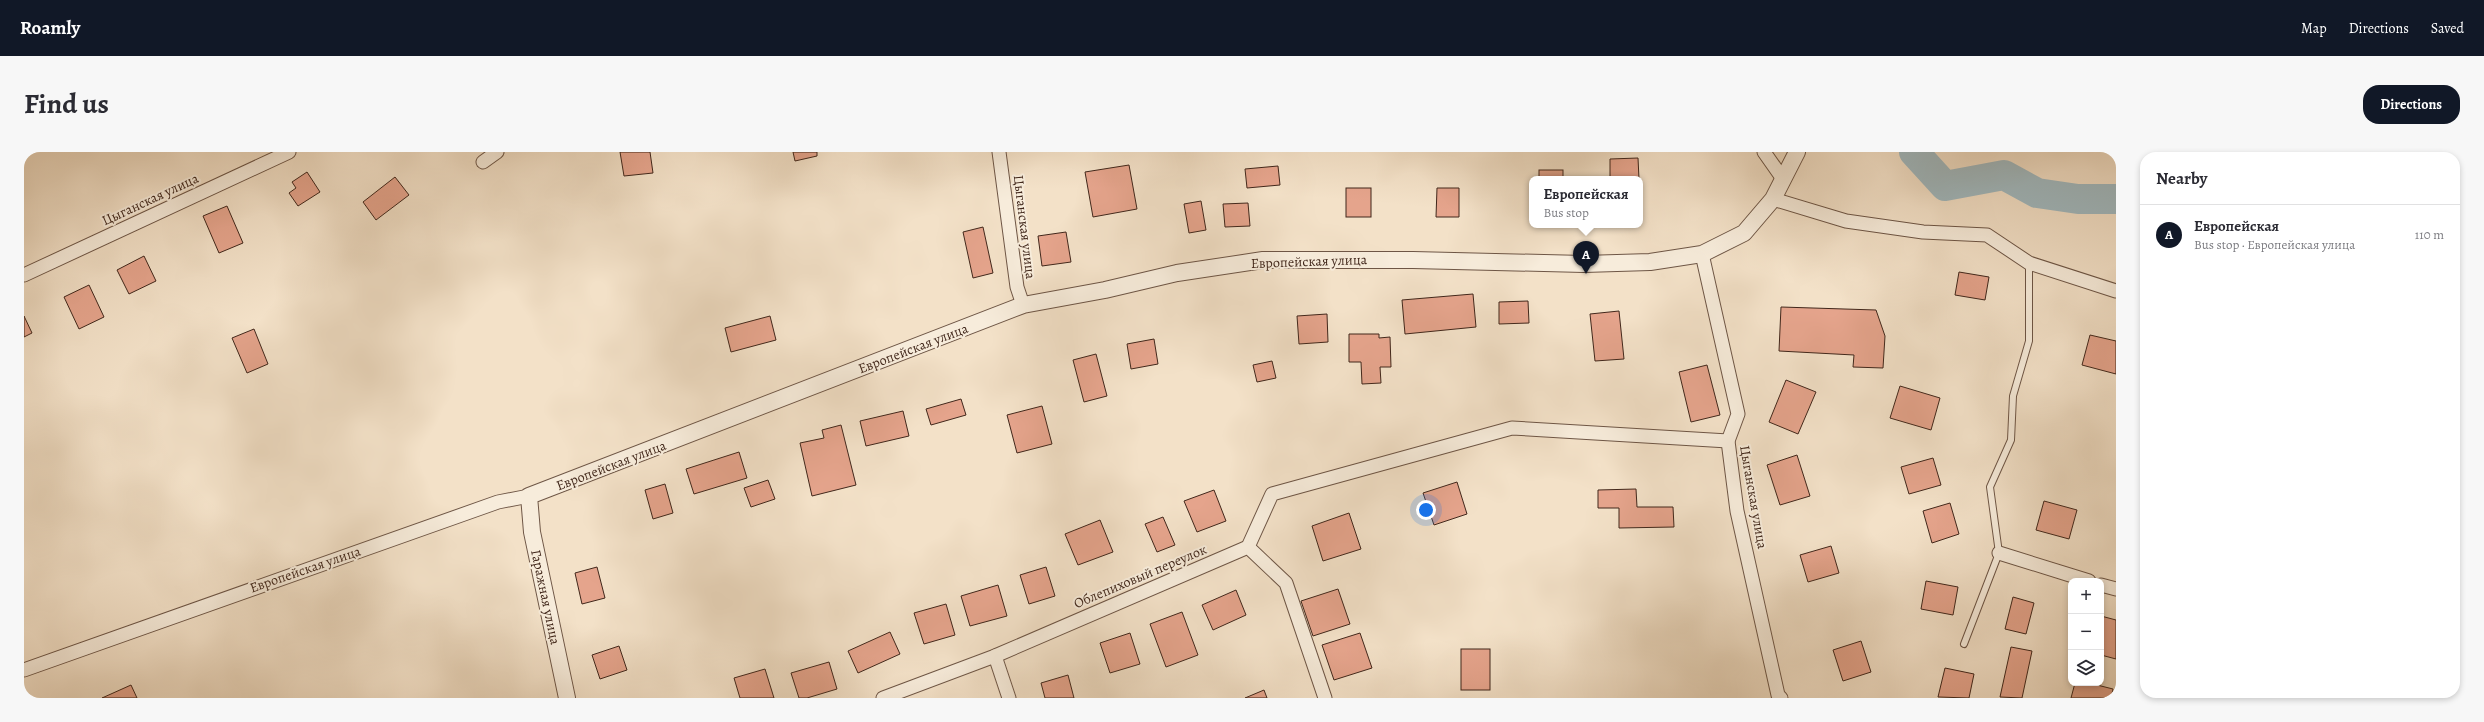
<!DOCTYPE html>
<meta charset="utf-8">
<style>
body{margin:0;font-family:Alegreya,serif;background:#f7f7f7;color:#2b2b33}
.controls{position:absolute;right:12px;bottom:12px;display:grid;overflow:hidden;border-radius:8px;box-shadow:0 2px 6px #0003}
.controls button{width:36px;height:36px;display:grid;place-items:center;padding:0;border:0;border-bottom:1px solid #e1e1e2;background:#fff;color:#2b2b33;font:20px sans-serif}
.you{position:absolute;left:1402px;top:358px;width:14px;height:14px;margin:-10px;border:3px solid #fff;border-radius:50%;background:#1a73e8;box-shadow:0 0 0 6px #1a73e833}
.badge{display:grid;place-items:center;width:26px;height:26px;border-radius:50%;background:#111827;color:#fff;font-size:13px;font-weight:700}
.pin{position:absolute;translate:-50% -33px;filter:drop-shadow(0 1px 2px #0008)}
.pin::after{content:'';position:absolute;top:21px;width:14px;height:12px;background:inherit;clip-path:polygon(0 0,100% 0,50% 100%)}
.popup{position:absolute;left:1505px;top:24px;width:114px;height:52px;box-sizing:border-box;display:grid;place-content:center;border-radius:8px;background:#fff;filter:drop-shadow(0 1px 3px #0005);font-size:13px;white-space:nowrap;color:#7c7c81}
.popup b{font-size:15px;color:#2b2b33}
.popup::after{content:'';position:absolute;left:50%;top:100%;margin-left:-8px;border:8px solid transparent;border-top-color:#fff}
.list{margin:0;padding:0;list-style:none}
h2{display:flex;justify-content:space-between;align-items:center;height:52px;margin:0;padding:0 16px;font-size:17px}
h2 small{font-size:13px;font-weight:400;color:#7c7c81}
.list li{display:grid;grid-template-columns:26px 1fr auto;gap:12px;align-items:center;box-sizing:border-box;height:60px;padding:0 16px;border-top:1px solid #e1e1e2}
.list b{display:block;font-size:15px;white-space:nowrap}
.list p{margin:0;font-size:13px;white-space:nowrap;color:#7c7c81}
.list em{font-size:13px;font-style:normal;color:#7c7c81}
.icon{flex:none;width:22px;height:22px;fill:none;stroke:currentColor;stroke-width:2;stroke-linecap:round;stroke-linejoin:round}
.map{position:relative;flex:none;width:2092px;height:546px;overflow:hidden;border-radius:16px}
header{display:flex;align-items:center;gap:24px;box-sizing:border-box;height:56px;padding:0 20px;background:#111827;color:#fff}
header strong{font-size:19px}
nav{display:flex;gap:22px;margin-inline-start:auto;font-size:14px}
.intro{display:flex;align-items:center;justify-content:space-between;box-sizing:border-box;height:96px;padding:0 24px}
h1{margin:0;font-size:28px}
.button{padding:10px 18px;border-radius:16px;background:#111827;color:#fff;font-size:14px;font-weight:700}
main{display:flex;gap:24px;padding:0 24px}
aside{flex:1;background:#fff;border-radius:16px;box-shadow:0 2px 6px #0003}
.map>svg:first-child{display:block}
.lines{fill:none;stroke-linecap:round;stroke-linejoin:round}
.river{stroke:#a1bac1;stroke-width:30}
.building{fill:#e5a48c;stroke:#41271b}
.service-casing{stroke:#6e5646;stroke-width:8}
.minor-casing{stroke:#6e5646;stroke-width:15}
.tertiary-casing{stroke:#6e5646;stroke-width:18}
.service{stroke:#f7ecdb;stroke-width:6}
.minor{stroke:#f7ecdb;stroke-width:13}
.tertiary{stroke:#f7ecdb;stroke-width:16}
.labels{text-anchor:middle;stroke-width:4;stroke-linejoin:round;paint-order:stroke}
.street-label{font-size:14px;fill:#41271b;stroke:#f7ecdb}
</style>
<header>
<strong>Roamly</strong>
<nav><a>Map</a><a>Directions</a><a>Saved</a></nav>
</header>
<div class="intro"><h1>Find us</h1><a class="button">Directions</a></div>
<main>
<div class="map">
<svg width="2092" height="546" viewBox="0 0 2092 546">
<rect width="100%" height="100%" fill="#f3e1c8"/>
<filter id="stains"><feTurbulence type="fractalNoise" baseFrequency=".005" numOctaves="4"/><feColorMatrix values="0 0 0 0 .2 0 0 0 0 .09 0 0 0 0 .02 0 0 0 .5 -.17"/></filter>
<radialGradient id="worn" r=".72"><stop offset=".6" stop-color="#630" stop-opacity="0"/><stop offset="1" stop-color="#630" stop-opacity=".3"/></radialGradient>
<g class="lines">
<polyline class="river" points="1890,0 1921,34 1980,23 2013,41 2054,47 2092,47"/>
</g>
<g class="building">
<polygon points="596,0 626,0 629,21 600,24"/>
<polygon points="769,0 793,0 793,4 771,9"/>
<polygon points="1614,6 1615,27 1586,27 1586,7"/>
<polygon points="1105,13 1113,57 1069,65 1061,20"/>
<polygon points="1254,14 1256,33 1223,36 1221,17"/>
<rect x="1515" y="18" width="24" height="9"/>
<polygon points="283,20 296,40 274,54 265,41 272,36 268,30"/>
<polygon points="371,25 385,43 352,68 339,50"/>
<rect x="1322" y="36" width="25" height="29"/>
<polygon points="1413,36 1435,36 1435,65 1412,65"/>
<polygon points="1177,49 1182,78 1165,81 1160,52"/>
<polygon points="1224,51 1226,74 1201,75 1199,52"/>
<polygon points="203,54 219,91 195,101 179,64"/>
<polygon points="959,75 969,121 949,126 939,80"/>
<polygon points="1042,80 1047,110 1018,114 1014,84"/>
<polygon points="120,104 132,129 105,142 93,118"/>
<polygon points="1935,120 1965,125 1961,148 1931,143"/>
<polygon points="65,133 80,165 55,177 40,145"/>
<polygon points="1449,142 1452,175 1381,182 1378,148"/>
<polygon points="1504,149 1505,171 1475,172 1475,150"/>
<polygon points="1757,155 1852,158 1861,184 1859,216 1829,215 1830,203 1755,199"/>
<polygon points="1595,159 1600,207 1571,209 1566,162"/>
<polygon points="1303,162 1304,190 1275,192 1273,164"/>
<polygon points="0,164 8,181 0,185"/>
<polygon points="746,164 752,188 707,200 701,176"/>
<polygon points="230,177 244,212 223,221 208,186"/>
<polygon points="1325,182 1355,182 1355,186 1366,185 1367,215 1356,215 1357,231 1338,232 1337,210 1325,210"/>
<polygon points="2066,183 2092,189 2092,222 2058,213"/>
<polygon points="1130,187 1134,212 1107,217 1103,192"/>
<polygon points="1072,202 1083,244 1060,250 1049,208"/>
<polygon points="1248,209 1252,226 1233,230 1229,213"/>
<polygon points="1683,213 1696,263 1667,270 1655,220"/>
<polygon points="1762,228 1792,240 1774,282 1745,270"/>
<polygon points="1876,234 1916,246 1907,278 1866,266"/>
<polygon points="937,247 942,263 907,273 902,257"/>
<polygon points="1018,254 1028,292 993,301 983,263"/>
<polygon points="879,259 885,284 842,294 836,269"/>
<polygon points="817,273 832,333 788,344 776,291 800,286 798,278"/>
<polygon points="715,300 723,326 670,342 662,317"/>
<polygon points="1773,303 1786,344 1756,353 1743,313"/>
<polygon points="1909,306 1917,333 1885,342 1877,315"/>
<polygon points="744,328 751,347 727,355 720,336"/>
<polygon points="1433,330 1443,362 1410,373 1399,341"/>
<polygon points="641,332 649,361 629,367 621,338"/>
<polygon points="1612,337 1613,355 1649,355 1650,375 1595,376 1595,356 1574,356 1574,338"/>
<polygon points="1190,338 1202,369 1173,380 1160,349"/>
<polygon points="2020,349 2053,358 2045,387 2012,378"/>
<polygon points="1926,351 1935,382 1908,391 1899,359"/>
<polygon points="1325,361 1337,397 1299,409 1288,374"/>
<polygon points="1139,365 1151,393 1133,400 1121,372"/>
<polygon points="1076,368 1089,400 1054,413 1041,382"/>
<polygon points="1807,394 1815,421 1784,430 1776,403"/>
<polygon points="573,415 581,446 558,452 551,421"/>
<polygon points="1022,415 1031,444 1005,452 996,423"/>
<polygon points="1902,429 1934,435 1929,463 1897,457"/>
<polygon points="974,433 983,464 946,474 937,444"/>
<polygon points="1314,437 1326,472 1289,484 1277,449"/>
<polygon points="1212,438 1222,463 1189,478 1178,453"/>
<polygon points="1989,445 2010,451 2002,482 1981,477"/>
<polygon points="922,452 931,483 900,492 890,461"/>
<polygon points="1158,460 1174,503 1142,515 1126,472"/>
<polygon points="2077,464 2092,468 2092,507 2077,503"/>
<polygon points="866,480 876,502 834,521 824,499"/>
<polygon points="1106,481 1116,512 1086,521 1076,491"/>
<polygon points="1336,481 1348,516 1310,528 1298,493"/>
<polygon points="1837,489 1847,520 1819,529 1809,498"/>
<polygon points="595,494 603,518 576,527 568,503"/>
<polygon points="1987,495 2008,499 1998,546 1976,545"/>
<rect x="1437" y="497" width="29" height="41"/>
<polygon points="805,510 813,537 783,546 775,546 767,521"/>
<polygon points="1921,516 1950,522 1945,546 1914,545"/>
<polygon points="741,517 750,546 716,546 710,526"/>
<polygon points="1044,523 1050,546 1021,546 1017,531"/>
<polygon points="2051,531 2065,531 2089,537 2087,546 2047,546"/>
<polygon points="107,533 113,546 78,546"/>
<polygon points="1240,538 1243,546 1221,546"/>
</g>
<g class="lines">
<g class="service-casing">
<polyline id="service" points="1940,492 1975,401 1966,335 1987,288 1989,244 2005,189 2005,111"/>
</g>
<g class="minor-casing">
<g id="minor">
<polyline points="975,0 993,135 999,153"/>
<polyline points="1740,0 1759,27"/>
<polyline points="459,10 473,0"/>
<polyline points="1749,47 1822,69 1899,80 1963,83 2005,111 2092,139"/>
<polyline points="1678,102 1714,262 1704,289 1713,359 1754,543 1757,546"/>
<polyline points="0,123 265,0"/>
<polyline points="1224,395 1248,342 1488,276 1704,289"/>
<polyline points="1975,401 2065,429"/>
<polyline points="2077,433 2092,437"/>
<polyline points="971,504 985,546"/>
<polyline points="0,518 474,350 505,344"/>
<polyline points="859,546 971,504 1224,395 1262,431 1301,546"/>
</g>
</g>
<g class="tertiary-casing">
<polyline id="tertiary" points="543,546 508,380 505,344 999,153 1081,138 1153,121 1239,108 1389,108 1560,112 1626,110 1678,102 1720,81 1749,47 1773,0"/>
</g>
<use href="#service" class="service"/>
<use href="#minor" class="minor"/>
<use href="#tertiary" class="tertiary"/>
</g>
<g class="labels">
<g class="street-label">
<text transform="translate(126 47) rotate(-25)" y="5">Цыганская улица</text>
<text transform="translate(1001 75) rotate(83)" y="5">Цыганская улица</text>
<text transform="translate(1285 109) rotate(-2)" y="5">Европейская улица</text>
<text transform="translate(889 196) rotate(-21)" y="5">Европейская улица</text>
<text transform="translate(587 313) rotate(-21)" y="5">Европейская улица</text>
<text transform="translate(1730 345) rotate(80)" y="5">Цыганская улица</text>
<text transform="translate(281 417) rotate(-19)" y="5">Европейская улица</text>
<text transform="translate(1116 424) rotate(-23)" y="5">Облепиховый переулок</text>
<text transform="translate(522 445) rotate(78)" y="5">Гаражная улица</text>
</g>
</g>
<rect width="100%" height="100%" filter="url(#stains)"/>
<rect width="100%" height="100%" fill="url(#worn)"/>
</svg>
<div class="controls">
<button>+</button>
<button>−</button>
<button><svg class="icon" aria-label="layers" viewBox="0 0 24 24"><path d="M12 4l9 5-9 5-9-5zM3 14l9 5 9-5"/></svg></button>
</div>
<div class="you"></div>
<div class="pin badge" style="left:1562px;top:122px">A</div>
<div class="popup"><b>Европейская</b>Bus stop</div>
</div>
<aside>
<h2>Nearby<small></small></h2>
<ul class="list">
<li><span class="badge">A</span><div><b>Европейская</b><p>Bus stop · Европейская улица</p></div><em>110 m</em></li>
</ul>
</aside>
</main>
